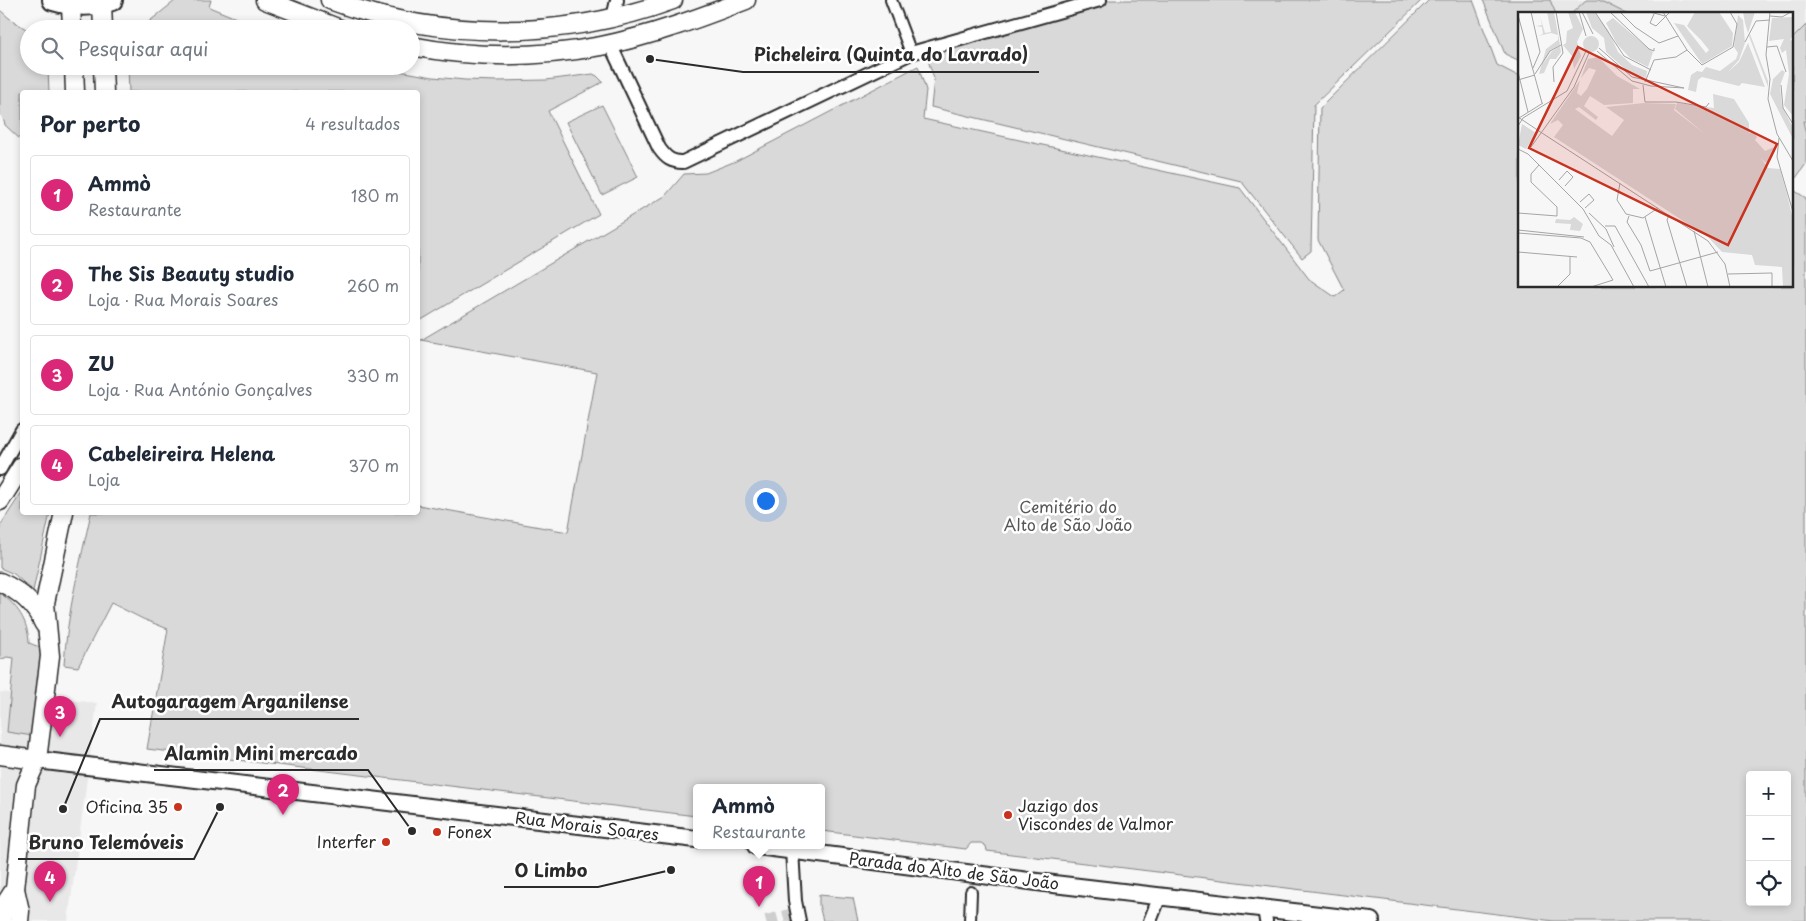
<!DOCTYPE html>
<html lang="pt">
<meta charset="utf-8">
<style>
body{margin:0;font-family:"Playpen Sans",sans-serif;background:#f6f6f7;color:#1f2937}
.controls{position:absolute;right:15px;bottom:15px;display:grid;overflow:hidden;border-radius:5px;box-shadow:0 2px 8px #0003}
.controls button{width:45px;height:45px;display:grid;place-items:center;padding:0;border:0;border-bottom:1px solid #e0e1e3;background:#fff;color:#1f2937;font:25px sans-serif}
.you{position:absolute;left:765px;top:500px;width:18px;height:18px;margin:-12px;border:4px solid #fff;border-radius:50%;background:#1a73e8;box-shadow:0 0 0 8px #1a73e833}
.badge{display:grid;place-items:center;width:32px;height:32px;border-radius:50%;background:#db2777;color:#fff;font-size:16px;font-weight:700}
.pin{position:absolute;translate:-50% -41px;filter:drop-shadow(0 1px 2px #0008)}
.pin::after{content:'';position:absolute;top:26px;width:18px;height:15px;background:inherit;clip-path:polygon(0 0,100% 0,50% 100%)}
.popup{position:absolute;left:693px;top:784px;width:132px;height:65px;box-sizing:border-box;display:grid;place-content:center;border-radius:5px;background:#fff;filter:drop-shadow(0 1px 4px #0005);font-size:16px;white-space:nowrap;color:#747a83}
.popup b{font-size:19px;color:#1f2937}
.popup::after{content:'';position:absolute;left:50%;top:100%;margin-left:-10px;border:10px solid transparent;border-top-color:#fff}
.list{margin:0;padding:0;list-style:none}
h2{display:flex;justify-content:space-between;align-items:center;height:65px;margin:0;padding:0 20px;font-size:21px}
h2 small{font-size:16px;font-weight:400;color:#747a83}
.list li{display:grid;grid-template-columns:32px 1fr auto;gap:15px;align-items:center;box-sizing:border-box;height:80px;margin:0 10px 10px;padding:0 10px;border:1px solid #e0e1e3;border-radius:5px}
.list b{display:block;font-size:19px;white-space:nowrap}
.list p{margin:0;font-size:16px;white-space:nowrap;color:#747a83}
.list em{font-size:16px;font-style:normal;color:#747a83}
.icon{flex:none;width:28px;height:28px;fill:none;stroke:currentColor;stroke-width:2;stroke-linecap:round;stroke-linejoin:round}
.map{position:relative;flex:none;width:1806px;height:921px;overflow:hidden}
.search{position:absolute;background:#fff;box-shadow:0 2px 8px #0003;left:20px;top:20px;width:400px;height:55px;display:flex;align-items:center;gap:12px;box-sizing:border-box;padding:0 18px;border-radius:28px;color:#747a83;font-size:19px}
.panel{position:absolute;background:#fff;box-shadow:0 2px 8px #0003;left:20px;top:90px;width:400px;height:425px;border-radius:5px}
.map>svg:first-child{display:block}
.built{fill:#e8e8e8}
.green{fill:#d9d9d9;stroke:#828282;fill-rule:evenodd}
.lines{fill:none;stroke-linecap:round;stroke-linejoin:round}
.minor-tunnel{stroke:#cecece;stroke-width:12;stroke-dasharray:12 6;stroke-linecap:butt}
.pedestrian-casing{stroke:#2b2b2b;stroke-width:14}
.minor-casing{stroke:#2b2b2b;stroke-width:16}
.tertiary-casing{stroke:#2b2b2b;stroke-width:20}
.secondary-casing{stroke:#2b2b2b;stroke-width:21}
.primary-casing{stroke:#2b2b2b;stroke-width:24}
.pedestrian{stroke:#fff;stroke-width:10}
.minor{stroke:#fff;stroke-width:12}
.tertiary{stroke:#fff;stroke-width:16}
.secondary{stroke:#fff;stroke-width:18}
.primary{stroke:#fff;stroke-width:20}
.poi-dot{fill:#c8321e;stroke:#fff;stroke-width:2}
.labels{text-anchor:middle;stroke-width:5;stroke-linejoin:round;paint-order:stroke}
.park-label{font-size:16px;fill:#565656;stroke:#fff}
.poi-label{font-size:16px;fill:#2b2b2b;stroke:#fff;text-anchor:start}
.street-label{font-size:16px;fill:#2b2b2b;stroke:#fff}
.inset-road{fill:none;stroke:#a5a5a5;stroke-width:1}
.view{fill:#c8321e;fill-opacity:0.15;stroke:#c8321e;stroke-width:2.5}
.inset-edge{fill:none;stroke:#2b2b2b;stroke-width:2.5}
.leader{fill:none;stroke:#2b2b2b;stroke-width:2}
.callout-dot{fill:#2b2b2b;stroke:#fff;stroke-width:2}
.callout-label{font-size:18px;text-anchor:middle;font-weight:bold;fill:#2b2b2b;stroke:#fff;stroke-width:5;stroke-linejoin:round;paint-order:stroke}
</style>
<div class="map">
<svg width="1806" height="921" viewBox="0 0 1806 921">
<rect width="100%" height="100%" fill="#f7f7f7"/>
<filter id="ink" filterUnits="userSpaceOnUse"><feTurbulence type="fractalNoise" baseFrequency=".02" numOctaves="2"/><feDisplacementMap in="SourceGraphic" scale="10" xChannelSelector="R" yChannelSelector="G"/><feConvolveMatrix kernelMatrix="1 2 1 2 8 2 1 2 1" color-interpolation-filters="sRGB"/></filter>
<g filter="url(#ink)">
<g class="built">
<polygon points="1550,0 1586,0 1571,14 1556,14"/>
<polygon points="1599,0 1805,0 1806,135 1803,120 1792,115 1792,14 1627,14"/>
<polygon points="0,692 97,703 68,921 0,921"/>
</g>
<g class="green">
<polygon points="176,0 211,0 209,7 263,29 140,29"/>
<polygon points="1109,0 1422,0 1314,105 1311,251 1302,258 1241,181 931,107 934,79 926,54 1020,29 1020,24"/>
<path d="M1429 0H1473L1497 65 1520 77V286H1792V189L1806 198V921H1554L987 851 986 846 981 843H971L966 849 822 831V788H696V816L147 749 168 629 143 619 111 603 78 667 64 665C67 613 80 563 91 513L418 512V505L568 532 597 372 421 340 665 196 684 174 706 173 736 161 918 66 926 90 923 119 1240 188 1309 279 1335 297 1344 290 1318 240 1320 108ZM1750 775H1787V902H1750Z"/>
<polygon points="1483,0 1550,0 1556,14 1520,14 1520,61 1505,54"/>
<polygon points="1586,0 1599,0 1627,14 1571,14"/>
<polygon points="0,10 9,18 29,31 29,66 50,66 48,69 49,92 22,92 22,141 5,125 3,118 0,115"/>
<polygon points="1806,25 1806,121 1803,121 1806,135 1806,164 1793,182 1792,39"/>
<polygon points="128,66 372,66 433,77 465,80 497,81 546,80 593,74 597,76 603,82 548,111 599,214 418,322 418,92 129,92"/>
<polygon points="602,105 638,177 602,195 566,122"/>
<polygon points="22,492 22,512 50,513 33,591 14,574 0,568 0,526"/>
<path d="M0 593C18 606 28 621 29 643L42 648 33 736 7 732 14 658 7 657 0 660Z"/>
<polygon points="819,895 853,898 858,921 823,921 819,905"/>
</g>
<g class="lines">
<polyline class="minor-tunnel" points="766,921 797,913"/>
<g class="pedestrian-casing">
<g id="pedestrian">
<polyline points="891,0 911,53"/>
<polyline points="970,921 971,892"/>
</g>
</g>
<g class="minor-casing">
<g id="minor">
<polyline points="613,18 617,0"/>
<path d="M610 44 659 148C666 158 671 162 683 162L911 53 1100 0"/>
<polyline points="0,469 22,430"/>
<polyline points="792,850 795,901 799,921"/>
<polyline points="1264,908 1266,921"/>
<polyline points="1150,921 1160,896"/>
</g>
</g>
<g class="tertiary-casing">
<g id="tertiary">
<polyline points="37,760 696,839"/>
<polyline points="756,846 1045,883 1371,921"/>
</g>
</g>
<g class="secondary-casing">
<g id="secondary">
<polyline points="265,0 340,29"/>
<path d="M330 0C439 41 564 40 673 0"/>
<polyline points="102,3 103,29"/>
<polyline points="71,4 72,29"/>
<path d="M411 46C473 58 539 58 601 46 651 36 699 18 746 0"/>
<polyline points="74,66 75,92"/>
<polyline points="103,66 104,92"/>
<polyline points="0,501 22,466"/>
<path d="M0 582C20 591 35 604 44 624"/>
<polyline points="0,755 37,760"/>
<polyline points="15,889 20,911 19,921"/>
<polyline points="1,921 4,906 15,889 26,785 37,760 50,656 45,603 64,512"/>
</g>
</g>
<g class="primary-casing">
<path id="primary" d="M53 0C73 6 92 7 112 0"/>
</g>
<use href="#pedestrian" class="pedestrian"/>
<use href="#minor" class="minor"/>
<use href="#tertiary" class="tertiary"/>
<use href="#secondary" class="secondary"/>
<use href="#primary" class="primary"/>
</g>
</g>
<g class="poi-dot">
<circle cx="178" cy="807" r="5"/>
<circle cx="1008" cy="815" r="5"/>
<circle cx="437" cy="832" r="5"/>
<circle cx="386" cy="842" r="5"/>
</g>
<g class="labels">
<g class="park-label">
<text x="1068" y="513">Cemitério do<tspan x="1068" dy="18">Alto de São João</tspan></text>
</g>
<g class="poi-label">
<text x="1018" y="812">Jazigo dos<tspan x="1018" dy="18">Viscondes de Valmor</tspan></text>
<text x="168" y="813" text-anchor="end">Oficina 35</text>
<text x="447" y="838">Fonex</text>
<text x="376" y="848" text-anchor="end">Interfer</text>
</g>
<g class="street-label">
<text transform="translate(587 826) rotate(7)" y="6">Rua Morais Soares</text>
<text transform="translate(954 871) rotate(7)" y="6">Parada do Alto de São João</text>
</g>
</g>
<g transform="translate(1518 12)">
<rect width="275" height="275" fill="#f7f7f7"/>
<path d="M29 0H36L42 33 33 38 25 52 34 39 42 34 43 40 38 47H32L26 61 21 62 28 37 40 28V23L33 21 20 24 25 22 24 15 18 14 24 13 22 4 27 21 33 20ZM50 0H57L65 17 59 30 63 44 56 57 54 44 45 33 48 31 49 19 55 16ZM68 0H76L90 18 100 40 114 53 129 59 128 66 109 59 88 40 86 26 74 16ZM177 0H201L215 21 214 34 184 52 156 11 166 13 188 41 191 38 183 28 169 14ZM225 0H237L230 21 227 11ZM220 3 225 8 227 31 221 48 210 60 221 50 230 31 247 75 224 71 221 74 184 65 180 68 178 80 170 78 173 63 179 59 184 60 188 55 202 59 218 47 220 41 216 35ZM275 5V23L272 28 275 29V104L266 93 271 62 268 38 264 41 262 36 266 27 251 29 254 6ZM95 6 135 40 130 55 112 46 99 32 88 11ZM232 22 250 69V75L231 24ZM65 32a8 8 0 1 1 16 0a8 8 0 1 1-16 0ZM80 45 99 64 122 77H115V91L86 93 72 84 66 94 80 105 78 108 61 95 57 97 94 124 106 108 88 95 126 91 158 92 156 98 187 122 157 97 159 91 196 96 195 82 216 87 231 111V121L235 120 239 125 237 128 247 139 259 134 252 149 248 151 243 146 250 156 262 157 269 182 275 208V275H265L264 255 237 253 234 243 204 240 190 225 36 125 45 113 40 108 32 112 62 68 59 81 63 84 69 77 78 58 71 56 63 66 70 47ZM264 58 267 60 262 74 264 94 275 116V127L252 82 255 67ZM4 112 18 121 8 137 0 133ZM56 205 65 212 62 219 52 218 53 212 37 211 38 207 52 208Z" fill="#d9d9d9"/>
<path class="inset-road" d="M13 0 22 40 15 56M61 0 68 24M64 0 75 22M77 0 106 44 133 58M92 0 131 37 136 39V36M102 0 117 15 141 31 160 24M132 0 147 4M145 0 169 38 184 53 215 35 219 12 212 0M252 0 248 43 252 67 250 87 259 122 275 149M136 2 132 11 138 14 152 0M0 3 24 91M252 4 264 5 273 0M227 30 238 9 252 8M249 35 259 34 268 60M81 36 114 65 166 76M79 39 114 69 133 74 166 76M0 60 10 100M17 62 32 39 43 33M0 68 17 63M36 70 35 55 45 41 38 0M127 70 136 48 158 45 169 38M125 73 127 90H158L188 95 191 91M263 73 265 96 275 112M0 105 24 121M1 106 25 91M0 114 5 106 49 79 68 39M24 121 190 229 207 252 212 275M261 126 259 145 275 200M13 135 56 75 71 41M0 137 10 142 65 197 81 224 93 233 116 275M41 168 49 159 55 165 47 174M102 171 99 188 108 202 125 206 140 196M62 190 71 182 76 188 67 196M0 201 39 204V195L13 170V162L21 153M71 201 88 217 96 235M151 203 149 208 169 275M111 204 109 210 123 233 132 259 200 240M127 205 148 275M87 214H97L131 275M0 218 66 225M176 219 190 275M0 221 63 226 72 230 95 268 73 275M0 240 59 245M210 262 254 261V275M39 275 52 262V244"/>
<path class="view" d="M60 35 259 132 210 233 11 136Z"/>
<rect width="275" height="275" class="inset-edge"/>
</g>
<path class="leader" d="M650 59L743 72H1039M63 809L100 719H359M412 831L368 770H154M220 807L194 859H18M671 870L598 887H504"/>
<g class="callout-dot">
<circle cx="650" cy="59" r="5"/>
<circle cx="63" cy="809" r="5"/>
<circle cx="412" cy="831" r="5"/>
<circle cx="220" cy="807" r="5"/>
<circle cx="671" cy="870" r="5"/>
</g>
<g class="callout-label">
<text x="891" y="61">Picheleira (Quinta do Lavrado)</text>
<text x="230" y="708">Autogaragem Arganilense</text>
<text x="261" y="760">Alamin Mini mercado</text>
<text x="106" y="849">Bruno Telemóveis</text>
<text x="551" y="877">O Limbo</text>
</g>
</svg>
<div class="controls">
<button>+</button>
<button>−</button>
<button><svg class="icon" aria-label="locate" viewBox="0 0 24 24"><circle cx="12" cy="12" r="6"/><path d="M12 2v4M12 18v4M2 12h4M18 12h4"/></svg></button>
</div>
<div class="you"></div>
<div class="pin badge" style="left:759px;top:907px">1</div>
<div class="popup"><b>Ammò</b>Restaurante</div>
<div class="pin badge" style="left:283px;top:815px">2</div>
<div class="pin badge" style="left:60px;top:737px">3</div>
<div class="pin badge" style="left:50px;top:902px">4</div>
<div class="search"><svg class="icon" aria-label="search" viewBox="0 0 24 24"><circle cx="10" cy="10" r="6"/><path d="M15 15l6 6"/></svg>Pesquisar aqui</div>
<section class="panel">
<h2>Por perto<small>4 resultados</small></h2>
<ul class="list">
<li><span class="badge">1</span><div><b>Ammò</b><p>Restaurante</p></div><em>180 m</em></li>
<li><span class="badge">2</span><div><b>The Sis Beauty studio</b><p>Loja · Rua Morais Soares</p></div><em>260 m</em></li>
<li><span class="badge">3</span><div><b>ZU</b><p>Loja · Rua António Gonçalves</p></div><em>330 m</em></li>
<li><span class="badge">4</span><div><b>Cabeleireira Helena</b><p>Loja</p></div><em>370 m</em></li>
</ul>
</section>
</div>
